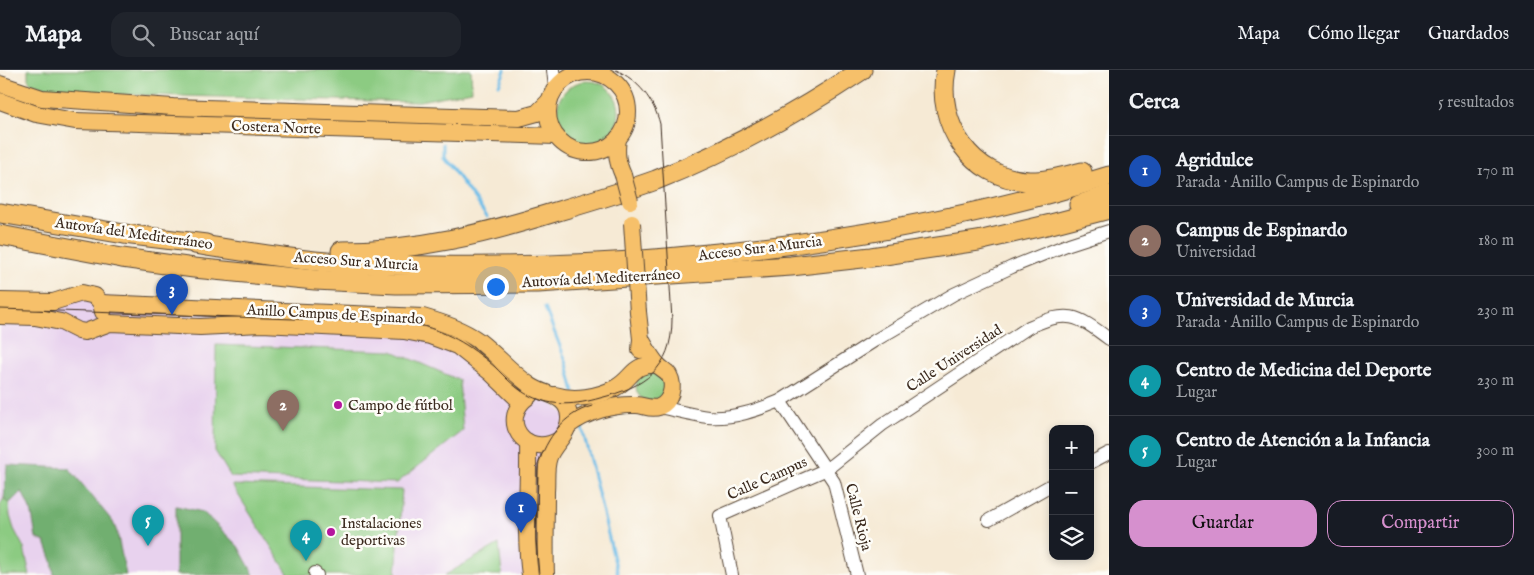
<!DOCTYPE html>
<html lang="es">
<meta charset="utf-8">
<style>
body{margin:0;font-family:"IM FELL English",serif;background:#20242c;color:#f1f3f6}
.controls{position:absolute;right:15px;bottom:15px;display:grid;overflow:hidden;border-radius:10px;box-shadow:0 2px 8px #0003}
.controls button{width:45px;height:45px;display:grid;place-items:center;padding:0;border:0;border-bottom:1px solid #363941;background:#171b24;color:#f1f3f6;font:25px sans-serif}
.you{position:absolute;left:495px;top:216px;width:18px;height:18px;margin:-12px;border:4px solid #fff;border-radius:50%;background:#1a73e8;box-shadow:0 0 0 8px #1a73e833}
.badge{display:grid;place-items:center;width:32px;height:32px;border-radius:50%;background:#d690ce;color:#fff;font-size:16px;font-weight:700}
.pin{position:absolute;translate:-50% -41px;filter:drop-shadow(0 1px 2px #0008)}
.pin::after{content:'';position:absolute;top:26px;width:18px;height:15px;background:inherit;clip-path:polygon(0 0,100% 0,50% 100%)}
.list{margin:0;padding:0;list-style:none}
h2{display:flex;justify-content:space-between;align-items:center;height:65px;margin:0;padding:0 20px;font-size:21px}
h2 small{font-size:16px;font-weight:400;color:#9ea1a6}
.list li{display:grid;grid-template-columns:32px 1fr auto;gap:15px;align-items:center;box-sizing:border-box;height:70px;padding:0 20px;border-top:1px solid #363941}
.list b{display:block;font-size:19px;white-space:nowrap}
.list p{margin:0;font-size:16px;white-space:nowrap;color:#9ea1a6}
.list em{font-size:16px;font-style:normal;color:#9ea1a6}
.actions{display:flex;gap:10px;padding:15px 20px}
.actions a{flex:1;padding:11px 0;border:1px solid #d690ce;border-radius:15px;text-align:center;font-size:18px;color:#d690ce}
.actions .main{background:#d690ce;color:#111}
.icon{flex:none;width:28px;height:28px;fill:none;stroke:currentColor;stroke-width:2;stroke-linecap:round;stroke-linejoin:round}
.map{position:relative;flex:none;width:1109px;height:505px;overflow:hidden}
header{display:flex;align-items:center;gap:30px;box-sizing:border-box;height:70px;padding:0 25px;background:#171b24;border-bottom:1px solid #363941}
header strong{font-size:24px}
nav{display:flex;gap:28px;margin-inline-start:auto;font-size:18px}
.search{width:350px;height:45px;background:#20242c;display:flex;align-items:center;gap:12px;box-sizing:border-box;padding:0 18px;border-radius:15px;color:#9ea1a6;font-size:19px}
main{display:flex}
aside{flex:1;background:#171b24}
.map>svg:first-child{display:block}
.built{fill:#e8d2ee}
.green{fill:#8ccb82;stroke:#647a50}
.forest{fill:#71af70;stroke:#566c47}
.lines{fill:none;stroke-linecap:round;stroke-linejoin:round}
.stream{stroke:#6dbde8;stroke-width:3}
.minor-casing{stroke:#574739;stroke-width:14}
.major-casing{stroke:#574739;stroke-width:18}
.highway-casing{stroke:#574739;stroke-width:21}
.minor{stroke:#fff;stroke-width:12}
.major{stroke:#f6c06b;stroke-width:16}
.highway{stroke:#f6c06b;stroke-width:19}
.tram{stroke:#3b2a1e;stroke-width:1}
.major-bridge-casing{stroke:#574739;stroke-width:18;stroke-linecap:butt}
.major-bridge{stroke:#f6c06b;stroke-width:16}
.poi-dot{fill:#b5179e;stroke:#fdfcf7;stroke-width:2}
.labels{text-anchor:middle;stroke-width:5;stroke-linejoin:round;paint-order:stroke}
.street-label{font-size:15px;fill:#3b2a1e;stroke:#fdfcf7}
.poi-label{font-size:15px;fill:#3b2a1e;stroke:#fdfcf7;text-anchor:start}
</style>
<header>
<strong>Mapa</strong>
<div class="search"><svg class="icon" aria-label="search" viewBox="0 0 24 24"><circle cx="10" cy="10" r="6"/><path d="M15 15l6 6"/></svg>Buscar aquí</div>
<nav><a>Mapa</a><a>Cómo llegar</a><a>Guardados</a></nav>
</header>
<main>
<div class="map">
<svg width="1109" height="505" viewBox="0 0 1109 505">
<rect width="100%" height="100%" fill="#fdfcf7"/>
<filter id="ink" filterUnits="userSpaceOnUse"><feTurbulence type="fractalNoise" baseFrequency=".02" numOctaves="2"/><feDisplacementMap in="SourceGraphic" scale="10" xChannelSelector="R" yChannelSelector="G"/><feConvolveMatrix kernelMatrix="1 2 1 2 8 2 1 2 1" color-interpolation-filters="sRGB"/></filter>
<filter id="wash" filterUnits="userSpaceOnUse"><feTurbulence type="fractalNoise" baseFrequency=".0096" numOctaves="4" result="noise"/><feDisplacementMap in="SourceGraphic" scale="20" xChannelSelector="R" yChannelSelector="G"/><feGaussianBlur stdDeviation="1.12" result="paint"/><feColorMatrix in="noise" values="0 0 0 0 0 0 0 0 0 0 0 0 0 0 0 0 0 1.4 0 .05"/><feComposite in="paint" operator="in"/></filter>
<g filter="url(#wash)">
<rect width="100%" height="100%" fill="#f6ead5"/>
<polygon class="built" points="95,226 451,255 569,347 549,387 546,505 0,505 0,231"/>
<g class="green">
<polygon points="28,0 471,0 472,21 415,32 65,23 31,13 28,9"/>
<circle cx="588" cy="42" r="31"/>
<polygon points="216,275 392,281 459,310 463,361 397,413 231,407 215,381"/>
<circle cx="650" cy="317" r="14"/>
<polygon points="232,415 402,420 396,505 289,505"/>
<polygon points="4,428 9,434 10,446 14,459 24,478 30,505 0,505 0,435"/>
<polygon points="499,474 502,505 445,505"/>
</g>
<g class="forest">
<polygon points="7,395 69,398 113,452 117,462 126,505 54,505 52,491 45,472 36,468 32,444 22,421 9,434 4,428"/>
<polygon points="176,436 203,442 238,476 254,505 176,505"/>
</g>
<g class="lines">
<g class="stream">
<polyline points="499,15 505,0"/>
<polyline points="443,74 443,86 487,147"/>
<polyline points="545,238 567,294 574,322"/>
<polyline points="581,353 618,505"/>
</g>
</g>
</g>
<g filter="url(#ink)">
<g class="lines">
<g class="minor-casing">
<g id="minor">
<polyline points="553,0 555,18"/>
<polyline points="580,0 584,2"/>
<polyline points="780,331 834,412 857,505"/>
<path d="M659 337C675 340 692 345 708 347 733 349 758 340 780 331L874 271 954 224 1012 197 1069 174 1109 161"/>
<polyline points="1090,393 1109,383"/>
<polyline points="989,450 1053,414"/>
<polyline points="315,503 317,505"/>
<path d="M732 505 720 446 827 399 882 355 1029 257C1068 240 1076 244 1109 269"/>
</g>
</g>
<g class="major-casing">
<g id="major">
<circle cx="588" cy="42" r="40"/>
<polyline points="0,14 42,28 173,37 519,48 537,43 549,31"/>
<polyline points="0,31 36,44 75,51 555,66"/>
<path d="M618 68C616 83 617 92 623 105"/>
<polyline points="0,231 53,232 82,223 95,226 101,233 103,242"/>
<path d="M101 233 423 247C443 253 462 259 479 271 497 285 512 303 531 316 545 326 568 324 569 347 570 364 554 373 549 387 545 397 547 411 546 421 546 449 545 477 546 505"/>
<polyline points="638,242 641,269 640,280"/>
<polyline points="0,246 35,247 61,252 79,261 85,262 110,253 200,257 262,254 404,261 430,266 457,276 491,303 521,332"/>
<path d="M555 325C574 331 598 327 615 318 634 308 631 293 658 295"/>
<path d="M529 326C497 348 524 390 559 370"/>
<path d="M568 356C586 342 613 334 636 335 644 335 650 340 659 337 671 332 675 316 669 305 666 300 661 299 658 295 651 288 646 277 641 269"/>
<path d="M528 372C529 416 524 461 530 505"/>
</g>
</g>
<g class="highway-casing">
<g id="highway">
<path d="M946 0C935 54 972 109 1029 111 1046 112 1065 106 1082 102"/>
<polyline points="1079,135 1109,125"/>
<polyline points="0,143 124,164 206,174"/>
<polyline points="0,165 122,188 194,198 315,210 396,214 538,213 791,196 871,187 978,171 1051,154 1109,139"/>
<path d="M195 174C235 180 275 187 315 191 355 195 395 195 435 196 513 197 590 195 667 188 818 175 965 151 1109 106"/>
<path d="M341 181C416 181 484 164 555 142 589 132 623 122 656 110 729 81 797 43 862 0"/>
</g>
</g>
<use href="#minor" class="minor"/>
<use href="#major" class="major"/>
<use href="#highway" class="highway"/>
<g class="tram">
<path d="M0 239 412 253C448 262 467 273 495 297 505 307 517 320 530 326 553 337 576 335 600 328 644 317 672 299 672 250L660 54C654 30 638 10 616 0"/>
<path d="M539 505 536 469 538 395C547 368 563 344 592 336"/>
</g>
<g class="major-bridge-casing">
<g id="major-bridge">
<polyline points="623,105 630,131"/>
<polyline points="632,153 638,242"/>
</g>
</g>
<use href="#major-bridge" class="major-bridge"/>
</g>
</g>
<g class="poi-dot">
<circle cx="338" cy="335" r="5"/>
<circle cx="331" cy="462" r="5"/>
</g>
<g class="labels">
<g class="street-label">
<text transform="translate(276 57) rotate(2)" y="5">Costera Norte</text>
<text transform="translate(134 163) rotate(8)" y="5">Autovía del Mediterráneo</text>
<text transform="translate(760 178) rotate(-7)" y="5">Acceso Sur a Murcia</text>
<text transform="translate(356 191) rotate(4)" y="5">Acceso Sur a Murcia</text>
<text transform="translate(601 208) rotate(-3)" y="5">Autovía del Mediterráneo</text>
<text transform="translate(335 244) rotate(3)" y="5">Anillo Campus de Espinardo</text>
<text transform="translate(954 288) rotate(-33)" y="5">Calle Universidad</text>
<text transform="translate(767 408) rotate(-24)" y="5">Calle Campus</text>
<text transform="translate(859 447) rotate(76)" y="5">Calle Rioja</text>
</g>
<g class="poi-label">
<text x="348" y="340">Campo de fútbol</text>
<text x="341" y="458">Instalaciones<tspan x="341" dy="17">deportivas</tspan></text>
</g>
</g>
</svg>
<div class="controls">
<button>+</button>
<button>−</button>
<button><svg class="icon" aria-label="layers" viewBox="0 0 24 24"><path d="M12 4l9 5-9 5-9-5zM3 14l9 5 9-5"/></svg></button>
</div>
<div class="you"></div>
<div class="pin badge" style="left:521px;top:463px;background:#1a4fb4">1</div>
<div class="pin badge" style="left:283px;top:361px;background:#8d6e63">2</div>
<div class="pin badge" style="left:172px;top:245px;background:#1a4fb4">3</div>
<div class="pin badge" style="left:306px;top:491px;background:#0f9aa8">4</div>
<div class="pin badge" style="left:148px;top:476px;background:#0f9aa8">5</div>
</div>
<aside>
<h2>Cerca<small>5 resultados</small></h2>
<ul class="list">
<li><span class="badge" style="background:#1a4fb4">1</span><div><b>Agridulce</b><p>Parada · Anillo Campus de Espinardo</p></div><em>170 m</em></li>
<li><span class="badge" style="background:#8d6e63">2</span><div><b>Campus de Espinardo</b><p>Universidad</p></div><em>180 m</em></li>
<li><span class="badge" style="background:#1a4fb4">3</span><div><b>Universidad de Murcia</b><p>Parada · Anillo Campus de Espinardo</p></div><em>230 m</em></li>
<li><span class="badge" style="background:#0f9aa8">4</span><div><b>Centro de Medicina del Deporte</b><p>Lugar</p></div><em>230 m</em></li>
<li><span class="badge" style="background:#0f9aa8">5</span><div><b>Centro de Atención a la Infancia</b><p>Lugar</p></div><em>300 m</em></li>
</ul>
<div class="actions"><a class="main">Guardar</a><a>Compartir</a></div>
</aside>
</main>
